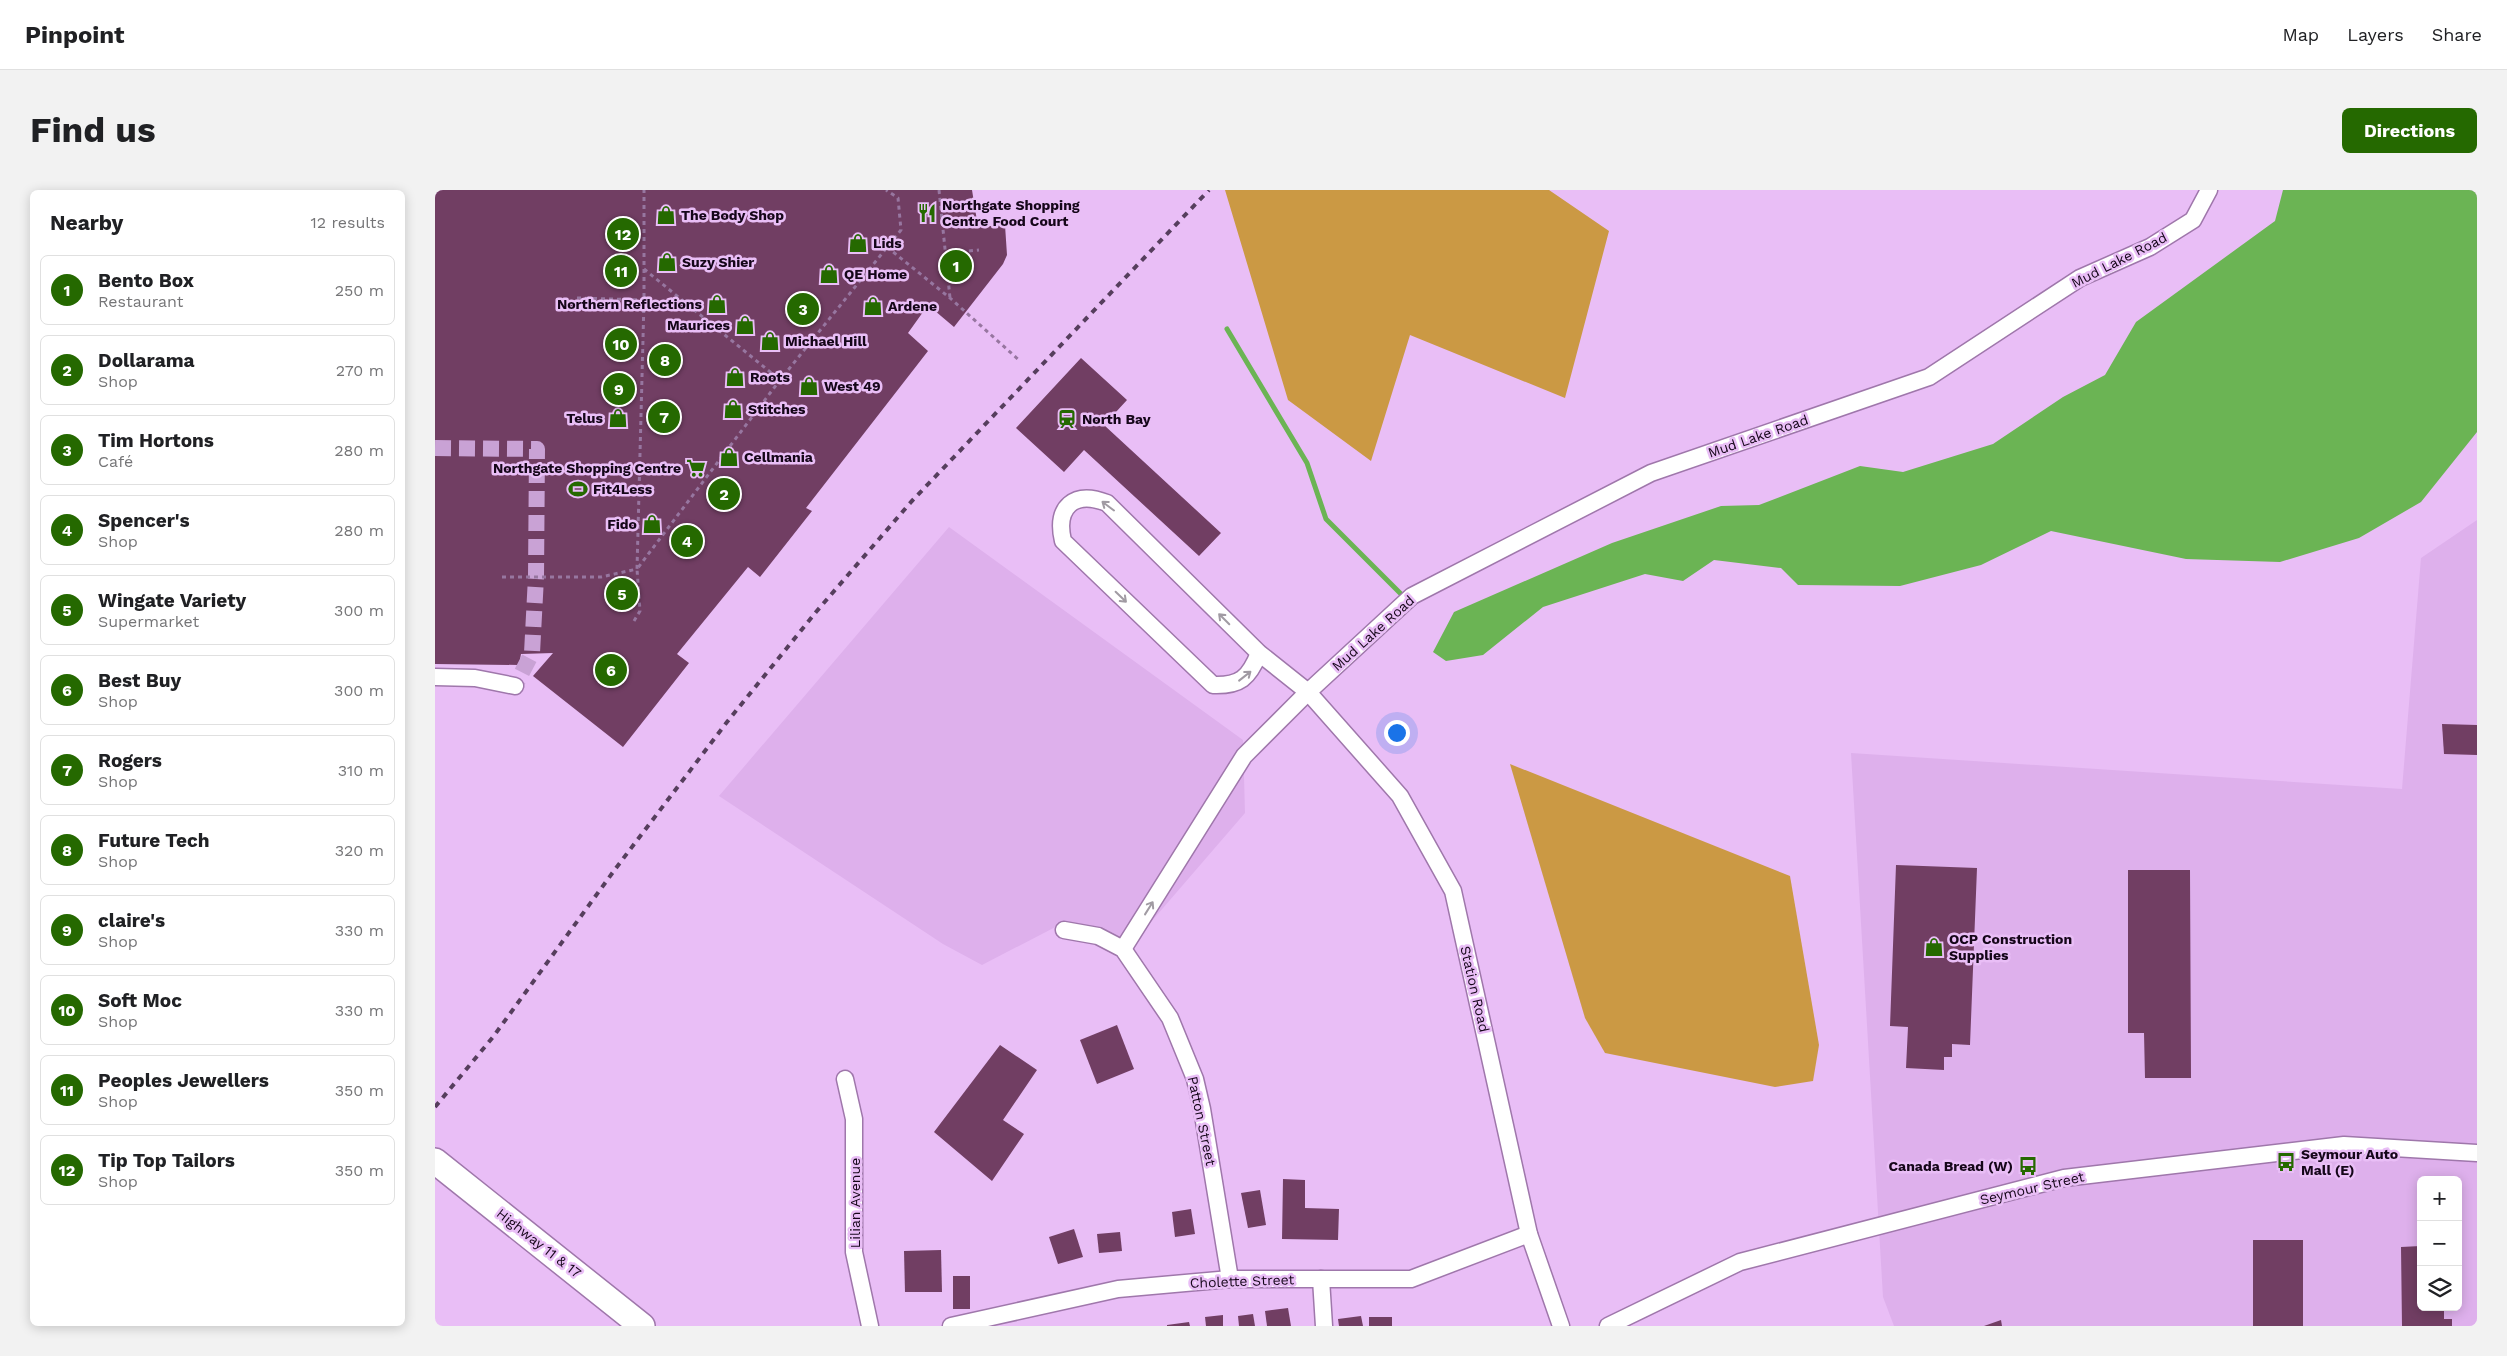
<!DOCTYPE html>
<meta charset="utf-8">
<style>
body{margin:0;font-family:"Work Sans",sans-serif;background:#f2f2f2;color:#202124}
.controls{position:absolute;right:15px;bottom:15px;display:grid;overflow:hidden;border-radius:8px;box-shadow:0 2px 12px #0003}
.controls button{width:45px;height:45px;display:grid;place-items:center;padding:0;border:0;border-bottom:1px solid #e0e0e0;background:#fff;color:#202124;font:25px sans-serif}
.you{position:absolute;left:961px;top:542px;width:18px;height:18px;margin:-12px;border:4px solid #fff;border-radius:50%;background:#1a73e8;box-shadow:0 0 0 8px #1a73e833}
.badge{display:grid;place-items:center;width:32px;height:32px;border-radius:50%;background:#256900;color:#fff;font-size:16px;font-weight:700}
.pin{position:absolute;translate:-50% -50%;border:2px solid #fff;box-shadow:0 1px 5px #0006}
.list{margin:0;padding:0;list-style:none}
h2{display:flex;justify-content:space-between;align-items:center;height:65px;margin:0;padding:0 20px;font-size:21px}
h2 small{font-size:16px;font-weight:400;color:#757577}
.list li{display:grid;grid-template-columns:32px 1fr auto;gap:15px;align-items:center;box-sizing:border-box;height:70px;margin:0 10px 10px;padding:0 10px;border:1px solid #e0e0e0;border-radius:8px}
.list b{display:block;font-size:19px;white-space:nowrap}
.list p{margin:0;font-size:16px;white-space:nowrap;color:#757577}
.list em{font-size:16px;font-style:normal;color:#757577}
.icon{flex:none;width:28px;height:28px;fill:none;stroke:currentColor;stroke-width:2;stroke-linecap:round;stroke-linejoin:round}
.map{position:relative;flex:none;width:2042px;height:1136px;overflow:hidden;border-radius:8px}
header{display:flex;align-items:center;gap:30px;box-sizing:border-box;height:70px;padding:0 25px;background:#fff;border-bottom:1px solid #e0e0e0}
header strong{font-size:24px}
nav{display:flex;gap:28px;margin-inline-start:auto;font-size:18px}
.intro{display:flex;align-items:center;justify-content:space-between;box-sizing:border-box;height:120px;padding:0 30px}
h1{margin:0;font-size:35px}
.button{padding:12px 22px;border-radius:8px;background:#256900;color:#fff;font-size:18px;font-weight:700}
main{display:flex;gap:30px;padding:0 30px}
aside{flex:1;background:#fff;border-radius:8px;box-shadow:0 2px 12px #0003}
.map>svg:first-child{display:block}
.built{fill:#deb0ec;fill-rule:evenodd}
.green{fill:#cb9944}
.water{fill:#6bb454}
.lines{fill:none;stroke-linecap:round;stroke-linejoin:round}
.stream{stroke:#6bb454;stroke-width:5}
.building{fill:#713e63}
.minor-tunnel{stroke:#c9a2d5;stroke-width:16;stroke-dasharray:16 8;stroke-linecap:butt}
.minor-casing{stroke:#9f77ab;stroke-width:19}
.highway-casing{stroke:#9f77ab;stroke-width:28}
.path{stroke:#9776a0;stroke-width:3;stroke-dasharray:4 4;stroke-linecap:butt}
.minor{stroke:#fff;stroke-width:16}
.highway{stroke:#fff;stroke-width:25}
.rail{stroke:#563e5d;stroke-width:4;stroke-dasharray:6 6;stroke-linecap:butt}
.oneway{stroke:#a19ba3}
.labels{text-anchor:middle;stroke-width:5;stroke-linejoin:round;paint-order:stroke}
.poi-label{font-size:14px;font-weight:bold;fill:#150619;stroke:#e9bef6;text-anchor:start}
.street-label{font-size:14px;fill:#150619;stroke:#e9bef6}
</style>
<header>
<strong>Pinpoint</strong>
<nav><a>Map</a><a>Layers</a><a>Share</a></nav>
</header>
<div class="intro"><h1>Find us</h1><a class="button">Directions</a></div>
<main>
<aside>
<h2>Nearby<small>12 results</small></h2>
<ul class="list">
<li><span class="badge">1</span><div><b>Bento Box</b><p>Restaurant</p></div><em>250 m</em></li>
<li><span class="badge">2</span><div><b>Dollarama</b><p>Shop</p></div><em>270 m</em></li>
<li><span class="badge">3</span><div><b>Tim Hortons</b><p>Café</p></div><em>280 m</em></li>
<li><span class="badge">4</span><div><b>Spencer's</b><p>Shop</p></div><em>280 m</em></li>
<li><span class="badge">5</span><div><b>Wingate Variety</b><p>Supermarket</p></div><em>300 m</em></li>
<li><span class="badge">6</span><div><b>Best Buy</b><p>Shop</p></div><em>300 m</em></li>
<li><span class="badge">7</span><div><b>Rogers</b><p>Shop</p></div><em>310 m</em></li>
<li><span class="badge">8</span><div><b>Future Tech</b><p>Shop</p></div><em>320 m</em></li>
<li><span class="badge">9</span><div><b>claire's</b><p>Shop</p></div><em>330 m</em></li>
<li><span class="badge">10</span><div><b>Soft Moc</b><p>Shop</p></div><em>330 m</em></li>
<li><span class="badge">11</span><div><b>Peoples Jewellers</b><p>Shop</p></div><em>350 m</em></li>
<li><span class="badge">12</span><div><b>Tip Top Tailors</b><p>Shop</p></div><em>350 m</em></li>
</ul>
</aside>
<div class="map">
<svg width="2042" height="1136" viewBox="0 0 2042 1136">
<rect width="100%" height="100%" fill="#e9bef6"/>
<g class="built">
<path d="M2042 330V1136H1459L1448 1107 1416 563 1967 599 1986 368ZM1986 990H2023V1117H1986Z"/>
<polygon points="514,337 808,550 810,623 697,754 632,731 547,775 508,754 284,606"/>
</g>
<g class="green">
<polygon points="790,0 1114,0 1174,41 1130,208 975,145 936,271 853,210"/>
<polygon points="1075,574 1355,686 1384,855 1378,891 1340,897 1170,863 1150,828"/>
</g>
<polygon class="water" points="1848,0 2042,0 2042,242 1986,312 1924,348 1845,372 1751,369 1616,341 1546,375 1465,396 1363,395 1346,378 1279,370 1248,391 1210,384 1108,417 1048,465 1011,471 998,462 1019,422 1177,353 1286,316 1324,315 1425,276 1468,282 1558,254 1628,207 1670,185 1701,132 1840,31"/>
<g class="lines">
<polyline class="stream" points="792,139 872,273 891,329 966,404"/>
</g>
<g class="building">
<polygon points="0,0 537,0 543,37 570,35 572,65 568,74 519,137 493,115 473,143 493,161 371,318 377,321 325,387 313,377 242,464 254,473 188,557 98,486 118,463 86,464 84,475 0,474"/>
<polygon points="646,168 692,210 669,235 786,343 764,366 649,260 629,282 581,238"/>
<polygon points="2007,534 2042,535 2042,565 2009,564"/>
<polygon points="1461,675 1542,678 1535,855 1517,854 1517,867 1509,867 1509,880 1471,878 1473,837 1455,836"/>
<polygon points="1693,680 1755,680 1756,888 1710,888 1709,843 1693,843"/>
<polygon points="682,835 699,879 662,894 645,850"/>
<polygon points="565,855 602,880 568,930 589,944 557,991 499,942"/>
<polygon points="848,989 870,990 870,1018 904,1019 903,1050 847,1049"/>
<polygon points="825,1000 831,1035 813,1038 806,1003"/>
<polygon points="756,1019 760,1044 740,1047 737,1022"/>
<polygon points="639,1039 648,1067 623,1074 614,1047"/>
<polygon points="685,1042 687,1061 664,1063 662,1044"/>
<rect x="1818" y="1050" width="50" height="86"/>
<polygon points="1986,1056 1986,1117 2009,1117 2009,1129 2017,1129 2017,1136 1967,1136 1966,1057"/>
<polygon points="506,1060 507,1102 470,1102 469,1061"/>
<rect x="518" y="1086" width="17" height="33"/>
<polygon points="853,1118 856,1136 832,1136 830,1121"/>
<polygon points="818,1124 820,1136 804,1136 803,1126"/>
<polygon points="788,1125 788,1136 771,1136 770,1127"/>
<polygon points="926,1126 928,1136 904,1136 903,1129"/>
<rect x="934" y="1127" width="23" height="9"/>
<polygon points="1566,1130 1567,1136 1549,1136"/>
<polygon points="754,1132 755,1136 732,1136 732,1135"/>
</g>
<g class="lines">
<polyline class="minor-tunnel" points="0,258 102,259 101,387 97,463 80,496"/>
<g class="minor-casing">
<g id="minor">
<path d="M824 463C814 488 805 496 778 495L628 351C620 317 639 300 672 313L824 463 873 502 965 606 1018 701 1094 1044 1126 1136"/>
<polyline points="0,487 40,488 80,496"/>
<polyline points="629,740 663,746 688,759 735,828 760,889 767,919 795,1089"/>
<polyline points="688,759 809,566 873,502 977,406 1216,283 1494,187 1645,88 1715,57 1758,30 1774,0"/>
<polyline points="410,889 419,929 419,1062 435,1136"/>
<polyline points="886,1089 889,1136"/>
<polyline points="516,1136 683,1099 795,1089 976,1089 1094,1044"/>
<polyline points="1173,1136 1305,1072 1629,988 1909,955 2042,963"/>
</g>
</g>
<g class="highway-casing">
<polyline id="highway" points="0,971 207,1136"/>
</g>
<g class="path">
<polyline points="504,0 515,108"/>
<polyline points="452,57 515,108 585,171"/>
<polyline points="510,63 544,60"/>
<polyline points="209,79 345,190"/>
<polyline points="142,108 209,110"/>
<polyline points="67,387 166,387 202,379 209,110 209,0"/>
<polyline points="199,431 205,421 202,379 345,190 466,40 463,8 451,0"/>
</g>
<use href="#minor" class="minor"/>
<use href="#highway" class="highway"/>
<polyline class="rail" points="0,917 58,847 181,678 292,532 381,422 476,312 774,0"/>
</g>
<defs><path id="oneway-shaft" d="M-6 0H5M1.5-3L5.5 0L1.5 3" fill="none" stroke-width="1.6" stroke-linecap="round" stroke-linejoin="round" transform="scale(1.25)"/></defs>
<g class="oneway">
<use href="#oneway-shaft" transform="translate(673 316) rotate(-143)"/>
<use href="#oneway-shaft" transform="translate(686 407) rotate(44)"/>
<use href="#oneway-shaft" transform="translate(789 429) rotate(-135)"/>
<use href="#oneway-shaft" transform="translate(810 486) rotate(-38)"/>
<use href="#oneway-shaft" transform="translate(714 718) rotate(-58)"/>
</g>
<defs>
<g id="restaurant-bare" transform="scale(1.5)"><path d="M-5-6h1v4h1v-4h1v4h1v-4h1v5L-1.5 .5V6h-2V.5L-5-1ZM5-6V6H3V1.5H1.5Q1.5-4 5-6Z" fill="#256900" stroke="#e9bef6" stroke-width="2.5" paint-order="stroke"/></g>
<g id="shop-bare" transform="scale(1.5)"><path d="M-5-2.5h2.3a2.7 3.5 0 0 1 5.4 0H5L5.5 6h-11ZM-1.5-2.5h3a1.5 2.3 0 0 0-3 0Z" fill="#256900" stroke="#e9bef6" stroke-width="2.5" paint-order="stroke"/></g>
<g id="station-bare" transform="scale(1.5)"><path d="M-3-6H3Q5-6 5-4V2Q5 4 3 4L4.5 6H3L1.5 4h-3L-3 6H-4.5L-3 4Q-5 4-5 2V-4Q-5-6-3-6ZM-3.5-4v3h7v-3ZM-3.5 1v1.5H-2V1ZM2 1v1.5H3.5V1Z" fill="#256900" stroke="#e9bef6" stroke-width="2.5" paint-order="stroke"/></g>
<g id="supermarket-bare" transform="scale(1.5)"><path d="M-6-5.5h2.5l.6 2H6L4.5 2H-2.5L-4.4-4H-6ZM-1.5 3.2a1.3 1.3 0 1 0 .1 0ZM3 3.2a1.3 1.3 0 1 0 .1 0Z" fill="#256900" stroke="#e9bef6" stroke-width="2.5" paint-order="stroke"/></g>
<g id="stadium-bare" transform="scale(1.5)"><path d="M0-5a6.5 5 0 1 0 0 10a6.5 5 0 1 0 0-10ZM-3.5-1.8h7v3.6h-7Z" fill="#256900" stroke="#e9bef6" stroke-width="2.5" paint-order="stroke"/></g>
<g id="bus-bare" transform="scale(1.5)"><path d="M-5-6H5V4H4V6H2V4H-2V6H-4V4H-5ZM-3.5-4V0h7V-4ZM-3.5 1.2v1.5H-2V1.2ZM2 1.2v1.5H3.5V1.2Z" fill="#256900" stroke="#e9bef6" stroke-width="2.5" paint-order="stroke"/></g>
</defs>
<g fill-rule="evenodd">
<use href="#restaurant-bare" x="492" y="23"/>
<use href="#shop-bare" x="231" y="25"/>
<use href="#shop-bare" x="423" y="53"/>
<use href="#shop-bare" x="232" y="72"/>
<use href="#shop-bare" x="394" y="84"/>
<use href="#shop-bare" x="282" y="114"/>
<use href="#shop-bare" x="438" y="116"/>
<use href="#shop-bare" x="310" y="135"/>
<use href="#shop-bare" x="335" y="151"/>
<use href="#shop-bare" x="300" y="187"/>
<use href="#shop-bare" x="374" y="196"/>
<use href="#shop-bare" x="298" y="219"/>
<use href="#shop-bare" x="183" y="228"/>
<use href="#station-bare" x="632" y="229"/>
<use href="#shop-bare" x="294" y="267"/>
<use href="#supermarket-bare" x="261" y="278"/>
<use href="#stadium-bare" x="143" y="299"/>
<use href="#shop-bare" x="217" y="334"/>
<use href="#shop-bare" x="1499" y="757"/>
<use href="#bus-bare" x="1851" y="972"/>
<use href="#bus-bare" x="1593" y="976"/>
</g>
<g class="labels">
<g class="poi-label">
<text x="507" y="20">Northgate Shopping<tspan x="507" dy="16">Centre Food Court</tspan></text>
<text x="246" y="30">The Body Shop</text>
<text x="438" y="58">Lids</text>
<text x="247" y="77">Suzy Shier</text>
<text x="409" y="89">QE Home</text>
<text x="267" y="119" text-anchor="end">Northern Reflections</text>
<text x="453" y="121">Ardene</text>
<text x="295" y="140" text-anchor="end">Maurices</text>
<text x="350" y="156">Michael Hill</text>
<text x="315" y="192">Roots</text>
<text x="389" y="201">West 49</text>
<text x="313" y="224">Stitches</text>
<text x="168" y="233" text-anchor="end">Telus</text>
<text x="647" y="234">North Bay</text>
<text x="309" y="272">Cellmania</text>
<text x="246" y="283" text-anchor="end">Northgate Shopping Centre</text>
<text x="158" y="304">Fit4Less</text>
<text x="202" y="339" text-anchor="end">Fido</text>
<text x="1514" y="754">OCP Construction<tspan x="1514" dy="16">Supplies</tspan></text>
<text x="1866" y="969">Seymour Auto<tspan x="1866" dy="16">Mall (E)</tspan></text>
<text x="1578" y="981" text-anchor="end">Canada Bread (W)</text>
</g>
<g class="street-label">
<text transform="translate(1684 70) rotate(-27)" y="5">Mud Lake Road</text>
<text transform="translate(1323 246) rotate(-19)" y="5">Mud Lake Road</text>
<text transform="translate(938 443) rotate(-42)" y="5">Mud Lake Road</text>
<text transform="translate(1040 799) rotate(77)" y="5">Station Road</text>
<text transform="translate(767 931) rotate(78)" y="5">Patton Street</text>
<text transform="translate(1597 998) rotate(-13)" y="5">Seymour Street</text>
<text transform="translate(420 1013) rotate(-90)" y="5">Lilian Avenue</text>
<text transform="translate(104 1053) rotate(38)" y="5">Highway 11 &amp; 17</text>
<text transform="translate(807 1091) rotate(-2)" y="5">Cholette Street</text>
</g>
</g>
</svg>
<div class="controls">
<button>+</button>
<button>−</button>
<button><svg class="icon" aria-label="layers" viewBox="0 0 24 24"><path d="M12 4l9 5-9 5-9-5zM3 14l9 5 9-5"/></svg></button>
</div>
<div class="you"></div>
<div class="pin badge" style="left:521px;top:76px">1</div>
<div class="pin badge" style="left:289px;top:304px">2</div>
<div class="pin badge" style="left:368px;top:119px">3</div>
<div class="pin badge" style="left:252px;top:351px">4</div>
<div class="pin badge" style="left:187px;top:404px">5</div>
<div class="pin badge" style="left:176px;top:480px">6</div>
<div class="pin badge" style="left:229px;top:227px">7</div>
<div class="pin badge" style="left:230px;top:170px">8</div>
<div class="pin badge" style="left:184px;top:199px">9</div>
<div class="pin badge" style="left:186px;top:154px">10</div>
<div class="pin badge" style="left:186px;top:81px">11</div>
<div class="pin badge" style="left:188px;top:44px">12</div>
</div>
</main>
